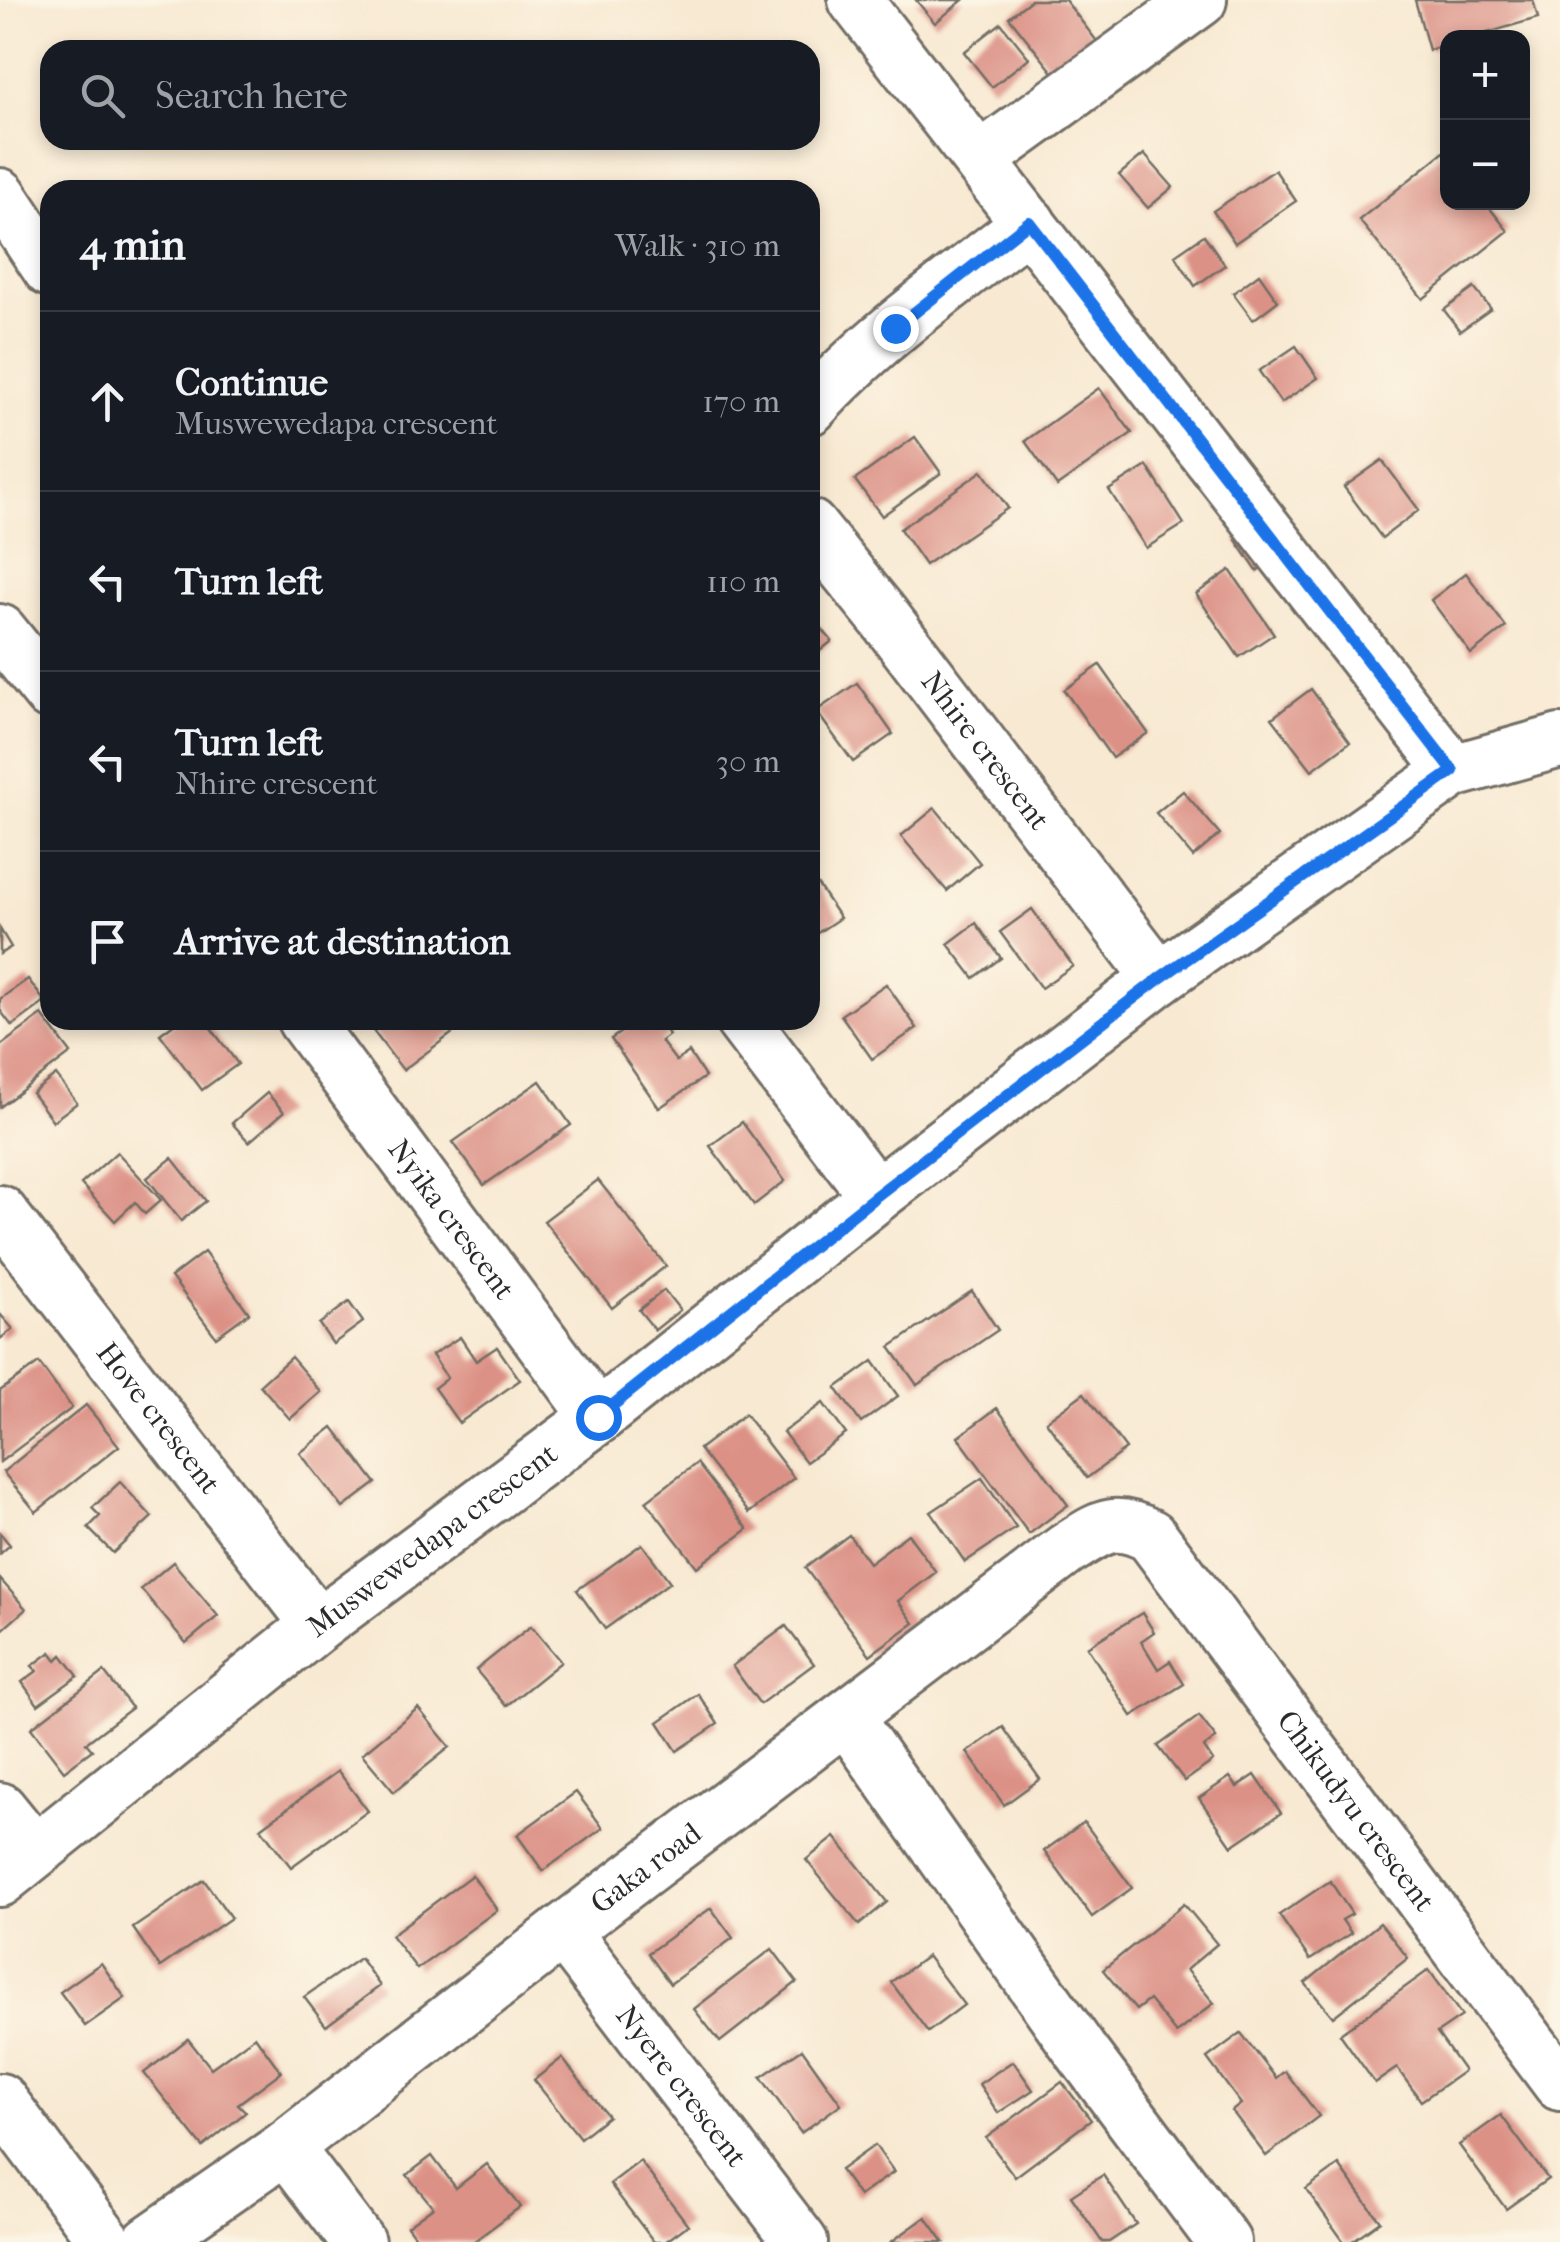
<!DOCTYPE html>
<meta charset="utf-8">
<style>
body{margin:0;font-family:"IM FELL French Canon",serif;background:#20242c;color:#f1f3f6}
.controls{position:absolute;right:30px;top:30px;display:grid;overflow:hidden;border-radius:20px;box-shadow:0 5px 15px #0003}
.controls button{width:90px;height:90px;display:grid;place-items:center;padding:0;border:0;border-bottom:2px solid #363941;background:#171b24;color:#f1f3f6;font:50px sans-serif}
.stop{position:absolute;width:30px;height:30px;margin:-22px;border:8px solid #1a73e8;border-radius:50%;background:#fff}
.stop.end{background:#1a73e8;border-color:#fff;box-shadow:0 2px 10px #0008}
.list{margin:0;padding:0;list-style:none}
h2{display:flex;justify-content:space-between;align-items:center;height:130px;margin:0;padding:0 40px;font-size:42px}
h2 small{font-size:32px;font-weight:400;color:#9ea1a6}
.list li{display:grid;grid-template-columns:65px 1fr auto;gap:30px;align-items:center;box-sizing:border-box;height:180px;padding:0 40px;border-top:2px solid #363941}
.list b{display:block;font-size:38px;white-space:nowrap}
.list p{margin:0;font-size:32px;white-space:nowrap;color:#9ea1a6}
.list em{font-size:32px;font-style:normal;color:#9ea1a6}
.icon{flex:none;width:55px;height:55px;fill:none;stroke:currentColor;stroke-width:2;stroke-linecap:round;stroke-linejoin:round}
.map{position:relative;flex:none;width:1560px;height:2242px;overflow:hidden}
.search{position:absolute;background:#171b24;box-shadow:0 5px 15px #0003;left:40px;top:40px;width:780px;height:110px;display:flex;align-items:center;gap:25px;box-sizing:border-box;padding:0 35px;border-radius:30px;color:#9ea1a6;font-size:38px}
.panel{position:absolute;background:#171b24;box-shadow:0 5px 15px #0003;left:40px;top:180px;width:780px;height:850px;border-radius:30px}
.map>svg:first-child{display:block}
.building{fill:#dc9186}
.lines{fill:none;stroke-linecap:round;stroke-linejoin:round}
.street-casing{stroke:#736e65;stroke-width:58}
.street{stroke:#fff;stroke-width:52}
.route{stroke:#1a73e8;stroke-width:12}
.labels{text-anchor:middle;stroke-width:9;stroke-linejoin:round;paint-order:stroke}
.street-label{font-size:30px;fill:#2b2b2b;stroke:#fcf5e5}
</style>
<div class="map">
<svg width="1560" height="2242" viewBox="0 0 1560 2242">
<rect width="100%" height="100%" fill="#fcf5e5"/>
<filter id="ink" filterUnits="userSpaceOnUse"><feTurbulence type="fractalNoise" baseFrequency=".01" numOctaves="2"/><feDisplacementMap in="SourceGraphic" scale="20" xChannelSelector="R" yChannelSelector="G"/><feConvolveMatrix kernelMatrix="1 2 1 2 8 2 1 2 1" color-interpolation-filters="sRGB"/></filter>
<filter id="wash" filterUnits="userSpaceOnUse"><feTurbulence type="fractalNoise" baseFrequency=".0048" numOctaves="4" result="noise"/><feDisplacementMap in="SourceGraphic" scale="40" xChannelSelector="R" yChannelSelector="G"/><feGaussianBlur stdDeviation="2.25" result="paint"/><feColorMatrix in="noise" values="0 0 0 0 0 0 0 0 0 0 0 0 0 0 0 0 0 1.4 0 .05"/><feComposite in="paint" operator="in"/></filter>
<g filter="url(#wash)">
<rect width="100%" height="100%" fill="#f8e9d2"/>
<g id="blocks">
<g class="building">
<polygon points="916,0 963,0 935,23"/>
<polygon points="1031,0 1065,0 1106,53 1064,86 1009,17"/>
<polygon points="1415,0 1533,0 1538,18 1470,38 1448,38 1448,44 1429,50"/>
<polygon points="1001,23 1029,58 992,87 964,52"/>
<polygon points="1444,152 1448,156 1448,202 1485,202 1508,231 1423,299 1359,220"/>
<polygon points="1144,154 1173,187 1148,208 1119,175"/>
<polygon points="1275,170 1296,201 1235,243 1213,211"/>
<polygon points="1204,235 1225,265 1195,286 1175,255"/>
<polygon points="1259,274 1278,301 1253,320 1233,293"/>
<polygon points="1474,288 1491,309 1460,331 1444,310"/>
<polygon points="1296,346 1318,378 1281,403 1259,371"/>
<polygon points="1099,388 1132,433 1057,486 1025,441"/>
<polygon points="915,437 941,473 882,516 855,480"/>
<polygon points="1382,460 1419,510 1382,538 1344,487"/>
<polygon points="1147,466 1184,524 1146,548 1109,490"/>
<polygon points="982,471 1008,508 925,565 900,529"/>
<polygon points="1250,530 1271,560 1257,571 1236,540"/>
<polygon points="1230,570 1274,634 1239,657 1196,594"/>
<polygon points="1466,573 1506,627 1471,654 1431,600"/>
<polygon points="810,614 832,641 810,659"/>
<polygon points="1100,665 1148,733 1112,758 1064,690"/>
<polygon points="857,683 893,734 853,762 816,711"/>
<polygon points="1311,689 1350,742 1312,770 1272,718"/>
<polygon points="1183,791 1220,834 1193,857 1156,813"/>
<polygon points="935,808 980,863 947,891 901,836"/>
<polygon points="815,881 840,918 810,938 810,885"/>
<polygon points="1032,909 1073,966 1041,988 1000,932"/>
<polygon points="976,923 1001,958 974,978 948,944"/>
<polygon points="0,929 11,947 0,954"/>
<polygon points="28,979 45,1002 12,1026 0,1010 0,999"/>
<polygon points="886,984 917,1028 872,1059 841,1015"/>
<polygon points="42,1015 71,1053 0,1107 0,1046"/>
<polygon points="179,1020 205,1020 238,1064 202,1090 160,1034"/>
<polygon points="371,1020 470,1020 403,1070 367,1023"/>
<polygon points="638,1020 659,1020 669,1035 661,1041 676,1061 689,1052 705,1077 659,1108 611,1039"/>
<polygon points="56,1075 77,1103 53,1121 32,1093"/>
<polygon points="540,1081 571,1125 484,1185 453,1142"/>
<polygon points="267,1093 284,1112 249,1142 232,1123"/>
<polygon points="742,1122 785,1181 754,1205 710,1146"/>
<polygon points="117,1152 161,1200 145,1214 135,1202 115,1221 81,1184"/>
<polygon points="172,1158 206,1201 181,1221 147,1178"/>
<polygon points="598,1180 666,1266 612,1308 544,1221"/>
<polygon points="204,1252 249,1313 216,1337 171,1277"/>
<polygon points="664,1290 680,1310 655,1330 639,1310"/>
<polygon points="972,1291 998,1330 917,1385 890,1347"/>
<polygon points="349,1302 363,1322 333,1344 319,1324"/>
<polygon points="0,1314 13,1329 0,1339"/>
<polygon points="460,1337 476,1361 497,1347 520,1380 459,1423 434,1388 447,1378 432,1355"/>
<polygon points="291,1357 321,1392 290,1419 260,1385"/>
<polygon points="873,1361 898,1396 861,1423 836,1388"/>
<polygon points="39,1363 72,1408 0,1462 0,1391"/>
<polygon points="1084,1393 1126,1449 1087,1478 1046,1421"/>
<polygon points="823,1403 846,1434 806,1462 783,1432"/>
<polygon points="86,1405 119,1446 36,1512 3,1472"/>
<polygon points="997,1408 1068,1505 1029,1534 958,1437"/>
<polygon points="745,1414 794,1478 749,1513 699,1449"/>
<polygon points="333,1427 376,1483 343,1508 300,1453"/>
<polygon points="697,1463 748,1529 697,1567 646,1501"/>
<polygon points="982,1478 1016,1528 965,1562 931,1512"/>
<polygon points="120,1482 152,1517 113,1553 88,1528 100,1516 92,1508"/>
<polygon points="0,1533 10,1545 0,1554"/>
<polygon points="908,1534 936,1572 898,1601 914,1623 870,1655 805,1568 849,1535 869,1563"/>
<polygon points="642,1544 670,1582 605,1629 577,1590"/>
<polygon points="173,1562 218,1616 186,1643 141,1589"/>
<polygon points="0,1579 26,1609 0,1632"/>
<polygon points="1142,1613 1154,1632 1141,1641 1158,1669 1170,1661 1184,1684 1132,1716 1087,1647"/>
<polygon points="531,1626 561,1662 506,1706 476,1670"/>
<polygon points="786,1626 814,1664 760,1704 732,1666"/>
<polygon points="51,1652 57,1660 62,1655 78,1676 38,1705 22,1682 37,1671 32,1666"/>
<polygon points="104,1672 132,1708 86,1743 92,1750 64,1771 31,1728"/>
<polygon points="698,1694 718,1724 677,1751 658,1722"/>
<polygon points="418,1708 450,1747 394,1792 362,1754"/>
<polygon points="1199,1716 1216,1738 1204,1747 1213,1761 1185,1781 1158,1746"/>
<polygon points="1003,1727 1040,1779 1004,1805 967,1752"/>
<polygon points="338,1771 368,1811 291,1867 261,1828"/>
<polygon points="1255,1775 1281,1813 1232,1846 1199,1798 1230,1777 1237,1787"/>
<polygon points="576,1792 603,1828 543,1871 517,1835"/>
<polygon points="1084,1822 1132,1888 1092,1917 1044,1851"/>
<polygon points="835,1837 887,1902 859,1925 806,1860"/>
<polygon points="472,1875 497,1910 417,1969 391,1935"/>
<polygon points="204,1880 231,1918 160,1967 133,1928"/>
<polygon points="1330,1881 1352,1914 1342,1920 1351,1933 1310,1960 1279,1915"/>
<polygon points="1184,1904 1217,1944 1186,1970 1214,2003 1176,2033 1149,2000 1136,2010 1103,1970"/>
<polygon points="711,1908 733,1938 670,1984 648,1953"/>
<polygon points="1380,1923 1408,1958 1333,2017 1305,1983"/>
<polygon points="772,1949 797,1982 720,2042 694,2009"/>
<polygon points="927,1956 964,2005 928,2032 891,1982"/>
<polygon points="360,1958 380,1986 326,2026 304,1997"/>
<polygon points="101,1963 125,1998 85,2026 60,1992"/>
<polygon points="1429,1970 1462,2016 1437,2033 1464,2071 1421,2101 1397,2068 1375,2083 1340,2034"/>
<polygon points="1241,2033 1276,2078 1285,2071 1319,2116 1266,2156 1232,2111 1241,2104 1207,2058"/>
<polygon points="255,2036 281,2072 238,2104 246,2112 203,2147 144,2073 188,2039 211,2068"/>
<polygon points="802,2049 841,2104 801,2133 761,2077"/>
<polygon points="562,2058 608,2116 580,2138 534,2080"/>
<polygon points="1013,2061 1033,2090 998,2113 979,2084"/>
<polygon points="1062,2082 1091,2120 1015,2177 986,2138"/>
<polygon points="1501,2115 1548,2179 1506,2209 1459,2145"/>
<polygon points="875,2145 894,2172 859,2196 840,2170"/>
<polygon points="432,2156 456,2188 487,2164 520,2207 473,2242 419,2242 407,2226 433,2207 407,2175"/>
<polygon points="640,2161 688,2225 665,2242 654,2242 610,2184"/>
<polygon points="1339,2165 1380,2221 1351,2242 1344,2242 1306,2189"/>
<polygon points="1103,2175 1136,2224 1109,2242 1102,2242 1071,2196"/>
<polygon points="926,2217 944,2242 891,2242"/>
</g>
</g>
</g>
<g filter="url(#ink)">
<use href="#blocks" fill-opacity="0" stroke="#736e65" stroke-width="2.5"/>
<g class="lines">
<g class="street-casing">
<g id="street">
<polyline points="855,0 1453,771"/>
<polyline points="980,159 1200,0"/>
<polyline points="0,195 50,270"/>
<path d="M810 408C874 337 954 282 1029 223"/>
<path id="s1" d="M810 526 883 616 1159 978"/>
<polyline points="0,631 50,693"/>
<path id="s2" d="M304 1020 598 1417"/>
<polyline points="742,1020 876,1196"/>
<path id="s3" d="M0 1212 318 1625"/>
<polyline points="846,1717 1080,2050 1224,2242"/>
<polyline points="0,1809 34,1851"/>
<path id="s4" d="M0 1880 318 1625 598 1417 876 1196 1159 978 1453 771 1560 741"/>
<path id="s5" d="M563 1931 801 2242"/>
<polyline points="0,2100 106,2242"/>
<polyline points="286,2147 358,2242"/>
<path id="s6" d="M149 2242 286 2147 563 1931 1067 1549C1101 1528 1112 1516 1151 1536L1560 2084"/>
</g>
</g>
<use href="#street" class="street"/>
</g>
</g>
<g class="lines" filter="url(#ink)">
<polyline class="route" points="598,1417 876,1196 1160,978 1453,771 1029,222 895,328"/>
</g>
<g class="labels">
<g class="street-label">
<text dy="10" stroke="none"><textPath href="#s1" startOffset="285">Nhire crescent</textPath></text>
<text dy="10" stroke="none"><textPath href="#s2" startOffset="248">Nyika crescent</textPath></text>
<text dy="10" stroke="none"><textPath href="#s3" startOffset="260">Hove crescent</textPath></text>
<text dy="10" stroke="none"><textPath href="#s4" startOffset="550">Muswewedapa crescent</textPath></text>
<text dy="10" stroke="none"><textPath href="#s6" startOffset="1585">Chikudyu crescent</textPath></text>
<text dy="10" stroke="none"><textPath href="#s6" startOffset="622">Gaka road</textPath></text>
<text dy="10" stroke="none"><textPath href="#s5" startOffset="195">Nyere crescent</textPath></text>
</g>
</g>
</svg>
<div class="controls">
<button>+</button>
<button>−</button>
</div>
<div class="stop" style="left:598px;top:1417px"></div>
<div class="stop end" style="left:895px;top:328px"></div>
<div class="search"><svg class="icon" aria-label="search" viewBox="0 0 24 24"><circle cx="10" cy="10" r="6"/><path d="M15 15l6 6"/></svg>Search here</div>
<section class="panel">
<h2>4 min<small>Walk · 310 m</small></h2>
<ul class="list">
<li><svg class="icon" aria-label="ahead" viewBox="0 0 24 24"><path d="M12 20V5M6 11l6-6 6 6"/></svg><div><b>Continue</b><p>Muswewedapa crescent</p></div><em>170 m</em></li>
<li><svg class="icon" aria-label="left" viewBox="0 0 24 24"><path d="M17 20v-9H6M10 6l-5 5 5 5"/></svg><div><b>Turn left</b></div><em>110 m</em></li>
<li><svg class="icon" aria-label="left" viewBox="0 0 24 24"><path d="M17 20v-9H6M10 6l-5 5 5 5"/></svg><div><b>Turn left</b><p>Nhire crescent</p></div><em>30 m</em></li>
<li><svg class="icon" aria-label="arrive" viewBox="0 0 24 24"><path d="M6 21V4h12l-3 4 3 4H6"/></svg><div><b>Arrive at destination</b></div></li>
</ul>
</section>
</div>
